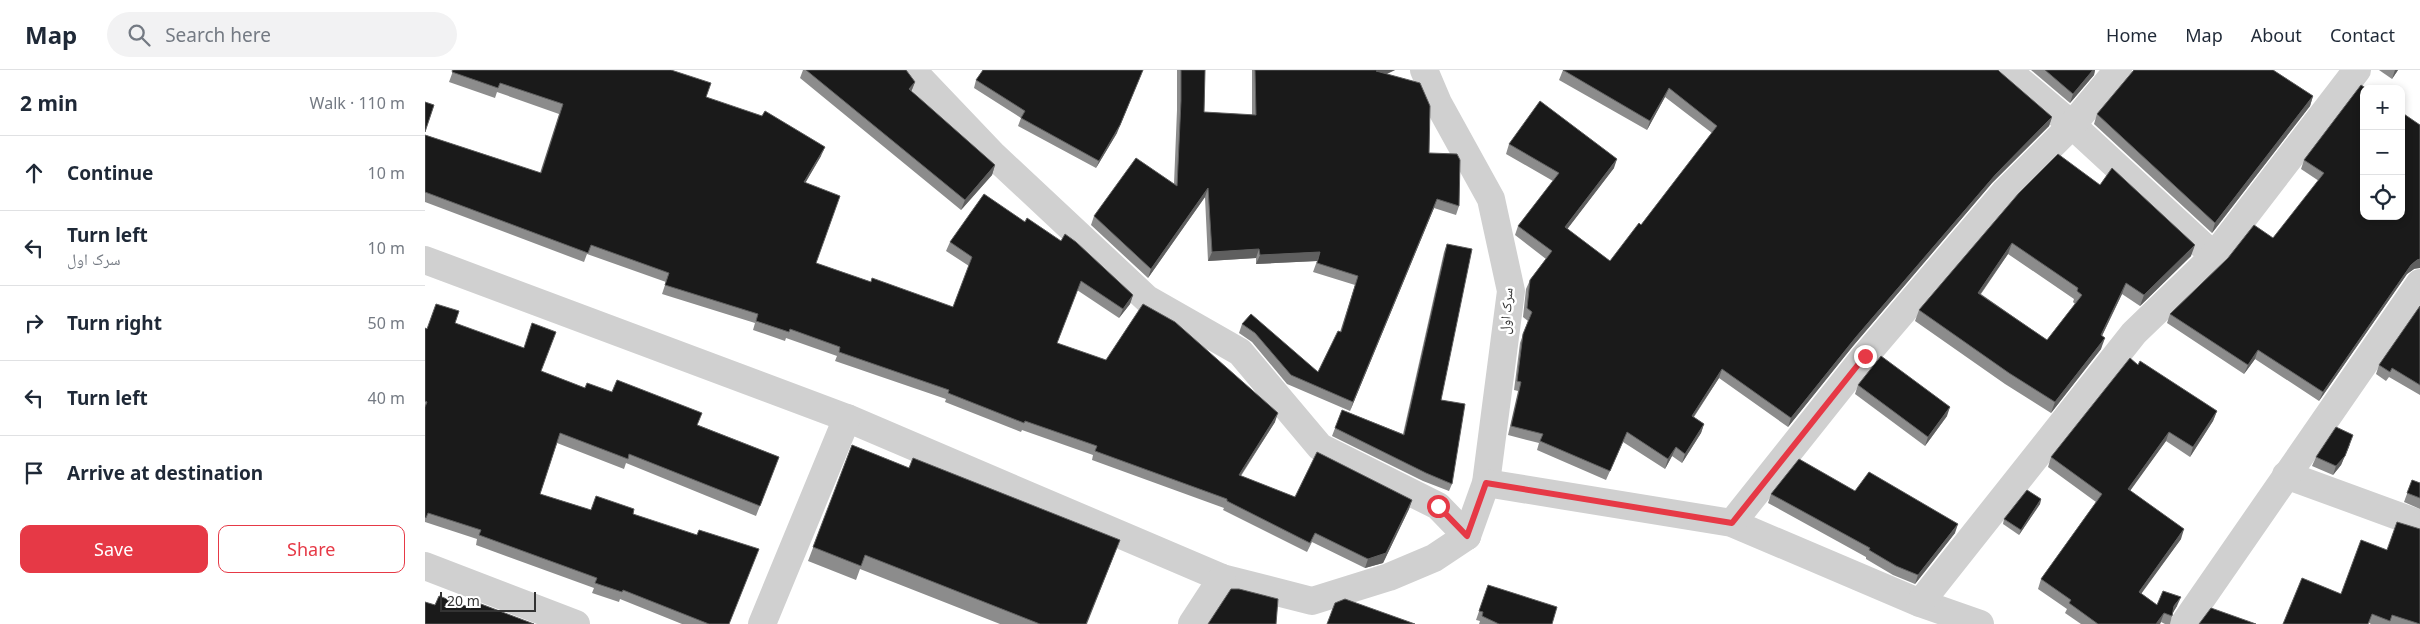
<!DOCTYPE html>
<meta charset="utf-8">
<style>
body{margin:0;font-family:"Noto Sans","Noto Naskh Arabic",sans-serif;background:#f2f2f3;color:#1f2937}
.controls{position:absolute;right:15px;top:15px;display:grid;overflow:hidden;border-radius:10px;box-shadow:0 2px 8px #0003}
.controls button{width:45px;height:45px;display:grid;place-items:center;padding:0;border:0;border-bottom:1px solid #e0e1e3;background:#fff;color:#1f2937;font:25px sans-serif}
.scale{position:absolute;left:15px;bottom:12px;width:96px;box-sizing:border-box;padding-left:5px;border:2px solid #333;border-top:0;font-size:14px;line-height:18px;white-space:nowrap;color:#333;-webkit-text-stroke:4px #fff;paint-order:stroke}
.stop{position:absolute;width:15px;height:15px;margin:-11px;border:4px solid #e63946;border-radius:50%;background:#fff}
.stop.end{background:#e63946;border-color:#fff;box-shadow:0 1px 5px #0008}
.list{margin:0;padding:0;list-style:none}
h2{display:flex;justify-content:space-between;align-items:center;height:65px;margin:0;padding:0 20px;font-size:21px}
h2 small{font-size:16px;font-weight:400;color:#747a83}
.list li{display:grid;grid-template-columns:32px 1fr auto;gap:15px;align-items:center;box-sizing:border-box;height:75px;padding:0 20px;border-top:1px solid #e0e1e3}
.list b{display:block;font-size:19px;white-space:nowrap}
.list p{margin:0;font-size:16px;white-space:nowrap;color:#747a83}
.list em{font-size:16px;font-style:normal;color:#747a83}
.actions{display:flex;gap:10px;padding:15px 20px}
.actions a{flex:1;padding:11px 0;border:1px solid #e63946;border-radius:10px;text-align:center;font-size:18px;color:#e63946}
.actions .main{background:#e63946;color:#fff}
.icon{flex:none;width:28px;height:28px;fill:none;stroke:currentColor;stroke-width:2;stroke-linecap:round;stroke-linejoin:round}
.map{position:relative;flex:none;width:1995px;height:554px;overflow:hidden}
header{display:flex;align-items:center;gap:30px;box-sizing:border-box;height:70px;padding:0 25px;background:#fff;border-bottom:1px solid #e0e1e3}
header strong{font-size:24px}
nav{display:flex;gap:28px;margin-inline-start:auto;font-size:18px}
.search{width:350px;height:45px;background:#f2f2f3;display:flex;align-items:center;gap:12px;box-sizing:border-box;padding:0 18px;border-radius:28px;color:#747a83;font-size:19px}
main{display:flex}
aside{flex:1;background:#fff}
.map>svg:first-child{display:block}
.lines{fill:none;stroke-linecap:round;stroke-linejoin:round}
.street{stroke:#d0d0d0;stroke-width:28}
.wall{fill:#8c8c8c;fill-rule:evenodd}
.shaded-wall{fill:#5f5f5f}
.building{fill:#1a1a1a;stroke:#5f5f5f;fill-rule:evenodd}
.route{stroke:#e63946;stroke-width:6}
.labels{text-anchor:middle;stroke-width:5;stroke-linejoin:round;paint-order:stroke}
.street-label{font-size:14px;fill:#333;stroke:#fff}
</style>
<header>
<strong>Map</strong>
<div class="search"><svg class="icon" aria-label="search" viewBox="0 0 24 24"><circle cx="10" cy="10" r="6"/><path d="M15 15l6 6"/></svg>Search here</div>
<nav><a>Home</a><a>Map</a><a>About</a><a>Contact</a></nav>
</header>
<main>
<aside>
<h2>2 min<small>Walk · 110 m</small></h2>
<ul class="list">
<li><svg class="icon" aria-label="ahead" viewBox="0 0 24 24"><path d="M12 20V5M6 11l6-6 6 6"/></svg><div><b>Continue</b></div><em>10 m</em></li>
<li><svg class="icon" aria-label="left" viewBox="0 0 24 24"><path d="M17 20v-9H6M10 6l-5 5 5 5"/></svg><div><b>Turn left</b><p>سرک اول</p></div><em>10 m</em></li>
<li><svg class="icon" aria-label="right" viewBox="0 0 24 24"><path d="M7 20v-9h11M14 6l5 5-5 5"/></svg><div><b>Turn right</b></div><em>50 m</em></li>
<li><svg class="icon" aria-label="left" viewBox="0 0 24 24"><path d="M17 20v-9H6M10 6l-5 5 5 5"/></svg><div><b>Turn left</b></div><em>40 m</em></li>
<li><svg class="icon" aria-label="arrive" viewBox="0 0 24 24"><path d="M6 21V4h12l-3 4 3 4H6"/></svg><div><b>Arrive at destination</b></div></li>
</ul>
<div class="actions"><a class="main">Save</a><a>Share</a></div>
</aside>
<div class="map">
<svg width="1995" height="554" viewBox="0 0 1995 554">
<rect width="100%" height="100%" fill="#fff"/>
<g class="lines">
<g class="street">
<polyline points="487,0 567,84 722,229 815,282 895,377 1013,436 1042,466"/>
<polyline points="999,0 1013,33 1066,129 1086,221 1061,413 1042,466"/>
<polyline points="1582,0 1647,55 1789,186"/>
<polyline points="0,190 422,348 797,508 887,531 964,507 1009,488 1042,466"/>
<polyline points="1861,405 1995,454"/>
<polyline points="1061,413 1307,453 1495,533 1555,554"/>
<polyline points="1307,453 1440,286 1579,123 1647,55 1693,0"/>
<polyline points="0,496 151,554"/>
<polyline points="1495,533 1709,263 1789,186 1932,0"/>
<polyline points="337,554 422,348"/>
<polyline points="767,554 797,508"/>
<polyline points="1759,554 1995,213"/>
</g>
</g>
<g class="wall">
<polygon points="26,0 246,0 281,27 396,86 380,113 391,193 446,212 528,237 544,196 521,181 525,172 708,225 705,234 694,248 652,220 632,273 850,352 816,406 870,427 987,430 984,439 958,493 940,498 887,472 882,482 798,440 799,438 667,390 668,385 597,360 596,362 520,332 521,329 410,291 412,286 361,268 360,271 328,260 330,253 237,224 241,212 162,184 159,192 0,132 0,65 115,103 134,44 72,22 70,28 24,12 28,1"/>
<polygon points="378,0 481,0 490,12 486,22 570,95 567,105 536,140 375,8"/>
<polygon points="752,0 780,0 779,42 827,45 827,0 970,0 962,4 1004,83 1034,136 1031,145 1009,138 925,341 862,314 827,272 814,263 817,254 893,302 915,262 930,215 888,202 892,191 831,194 831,188 783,191 780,127 723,208 666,155 669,146 749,114 752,40"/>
<polygon points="1138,0 1575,2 1627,47 1624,56 1567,113 1428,276 1363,357 1294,308 1269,347 1279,354 1276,363 1257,393 1247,386 1240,399 1198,372 1181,410 1112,380 1114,373 1083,365 1093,321 1089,320 1095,273 1103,251 1098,247 1101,219 1105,210 1121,189 1090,165 1093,156 1128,111 1081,84 1084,74 1189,98 1142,159 1185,191 1216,155 1287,63 1240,27 1222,60 1134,10"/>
<polygon points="1606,0 1670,0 1669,5 1645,33"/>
<polygon points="1708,0 1848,0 1888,26 1885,36 1787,163 1669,54 1672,44 1708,1"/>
<polygon points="1954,0 1973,0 1967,9"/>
<polygon points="551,10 692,63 671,98 593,56 596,48 549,18"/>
<polygon points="1936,15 1989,199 1982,204 1894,331 1830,289 1819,304 1742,253 1745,244 1848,168 1894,111 1876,99 1879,90"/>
<path d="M1594 123 1766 186 1715 236 1697 224 1677 266 1676 279 1626 343 1580 314 1490 251 1494 240ZM1583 184 1649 229 1648 232 1650 234 1622 270 1556 224Z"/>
<polygon points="1022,174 1016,330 1027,414 1024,421 998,411 907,366 917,340 978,364 1019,182"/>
<polygon points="1995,236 1995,325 1964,307 1961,311 1951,304 1954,295"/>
<polygon points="30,253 116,301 160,318 273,355 354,387 331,446 201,393 199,399 132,373 115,424 166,440 208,444 304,554 257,554 195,529 194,532 167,523 169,518 51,475 52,469 0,452 0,258 2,259"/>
<polygon points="1433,315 1522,346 1500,376 1430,324"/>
<polygon points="1792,341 1788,351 1765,387 1741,371 1705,420 1756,469 1716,523 1732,535 1752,536 1748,542 1745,554 1740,554 1736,552 1735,554 1656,554 1640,543 1642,539 1613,519 1616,509 1671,432 1623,397 1626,387"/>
<polygon points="1925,374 1916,395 1908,405 1887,396 1891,387"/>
<polygon points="427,375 484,398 695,470 662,554 575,554 435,499 431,510 383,491"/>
<polygon points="1987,410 1995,413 1995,439 1979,432"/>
<polygon points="1430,421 1530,463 1490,514 1468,505 1441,489 1441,487 1343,433 1346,424"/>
<polygon points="1616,429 1615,434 1594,465 1578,454 1579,449"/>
<polygon points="1962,480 1995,554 1946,554 1944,553 1916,524"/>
<polygon points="1063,515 1127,554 1054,554 1055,551 1051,550"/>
</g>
<g class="shaded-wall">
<polygon points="718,0 692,63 671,98 674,91"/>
<polygon points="954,0 970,0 948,10 951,1"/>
<polygon points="1668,0 1670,0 1669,5 1645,33 1648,24"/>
<polygon points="1970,0 1973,0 1967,9"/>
<polygon points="490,12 486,22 484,19"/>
<polygon points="1244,18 1240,27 1222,60 1225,51"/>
<polygon points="1888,26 1885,36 1787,163 1790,153"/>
<polygon points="1627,47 1624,56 1567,113 1428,276 1363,357 1366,348 1431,267 1571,104"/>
<polygon points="400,77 396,86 375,122 379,112"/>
<polygon points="1192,89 1189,98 1137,166 1140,157"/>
<polygon points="570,95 567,105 536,140 540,130"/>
<polygon points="783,118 780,127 723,208 726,199"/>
<polygon points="1012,129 1009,138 925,341 928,332"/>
<polygon points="1587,173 1583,184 1549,233 1553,223"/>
<polygon points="1770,175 1766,186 1715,236 1719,225"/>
<polygon points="834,179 831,188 783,191 787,182"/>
<polygon points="895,182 892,191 831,194 835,185"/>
<polygon points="1995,189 1995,198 1989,199 1982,204 1894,331 1898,322 1986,195 1992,190"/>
<polygon points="1701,213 1697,224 1672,276 1676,265"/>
<polygon points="708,225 705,234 694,248 698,239"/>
<polygon points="1680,268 1676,279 1626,343 1630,332"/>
<polygon points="1833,280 1830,289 1819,304 1823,295"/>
<polygon points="1297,299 1294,308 1263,355 1267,346"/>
<polygon points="1525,337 1522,346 1500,376 1503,367"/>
<polygon points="1792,341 1788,351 1765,387 1768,377"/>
<polygon points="853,343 850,352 810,414 814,405"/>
<polygon points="1279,354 1276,363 1257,393 1260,384"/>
<polygon points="1744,362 1741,371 1700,428 1703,419"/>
<polygon points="1925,374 1916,395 1908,405 1911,396"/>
<polygon points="1251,377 1247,386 1240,399 1243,389"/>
<polygon points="1616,429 1615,434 1594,465 1596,460"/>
<polygon points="987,430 984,439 958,493 940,498 943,489"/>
<polygon points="1533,454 1530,463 1490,514 1493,505"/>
<polygon points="1759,459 1756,469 1711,531 1714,522"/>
<polygon points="1756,527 1752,536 1746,546 1749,536"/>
<polygon points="1739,543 1735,554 1731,554"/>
</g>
<g class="building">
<polygon points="28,0 246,0 286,13 281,27 337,46 340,41 400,77 379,112 415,126 391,193 446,212 447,208 528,237 547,187 525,172 559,124 600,152 602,148 636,171 640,164 651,172 708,225 698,239 656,211 632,273 681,290 718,234 750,252 853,343 814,405 870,427 892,382 987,430 961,483 943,489 890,463 885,473 802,431 802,429 670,381 672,376 600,351 599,353 523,323 524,320 414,282 415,277 365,259 364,262 331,251 333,244 240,215 244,203 166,175 163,183 0,122 0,65 116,103 138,34 75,13 73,18 27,2"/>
<polygon points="381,0 481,0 490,12 484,19 570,95 540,130"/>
<polygon points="558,0 718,0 695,55 674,91 596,48 600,41 551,10"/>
<polygon points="756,0 780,0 779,42 831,45 830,0 954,0 951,1 995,13 1005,36 1004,83 1032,84 1035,90 1034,136 1012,129 928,332 866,305 830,263 817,254 826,244 893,302 913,261 916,262 933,206 892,193 895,182 835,185 834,179 787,182 783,118 726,199 669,146 711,88 752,116 756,31"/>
<polygon points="1138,0 1573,0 1575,2 1627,47 1571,104 1431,267 1366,348 1297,299 1267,346 1279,354 1260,384 1251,377 1243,389 1202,362 1185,401 1115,371 1118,364 1086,356 1096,312 1092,311 1098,264 1107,242 1102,238 1105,210 1127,181 1093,156 1134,103 1084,74 1115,31 1192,89 1140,157 1185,191 1214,153 1216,155 1292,56 1244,18 1225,51"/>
<polygon points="1620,0 1668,0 1648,24"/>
<polygon points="1709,0 1848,0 1888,26 1790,153 1672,44"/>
<polygon points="1936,15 1942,19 1939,19 1939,146 1976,146 1976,42 1995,55 1995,189 1992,190 1986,195 1898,322 1833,280 1823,295 1745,244 1803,188 1829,155 1848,168 1899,103 1879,90"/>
<polygon points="0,32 9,35 0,62"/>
<path d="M1633 84 1675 115 1687 98 1770 175 1719 225 1701 213 1676 265 1680 268 1630 332 1584 303 1494 240 1594 123ZM1587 173 1653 218 1652 221 1657 225 1622 270 1553 223Z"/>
<polygon points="1022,174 1047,179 1016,330 1040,334 1027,414 1001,403 910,358 917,340 979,365"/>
<polygon points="11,234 34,241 30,253 99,278 107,253 131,262 116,301 160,318 162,313 187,322 192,310 277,343 272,355 354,387 335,436 204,384 203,389 135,363 115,424 166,440 171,426 209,439 208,444 272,465 274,460 334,479 304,554 284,554 198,520 197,522 170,513 172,508 54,465 56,460 3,443 1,448 0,447 0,337 2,332 0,331 0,258 2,259"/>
<polygon points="1995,236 1995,315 1967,298 1965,302 1954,295"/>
<polygon points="1456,286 1525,337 1503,367 1433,315"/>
<polygon points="1705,288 1713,295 1715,291 1792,341 1768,377 1744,362 1703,419 1759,459 1714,522 1732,535 1738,521 1756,527 1749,536 1747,546 1739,543 1731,554 1673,554 1644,533 1646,530 1616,509 1677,424 1626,387"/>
<polygon points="1911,357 1928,365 1920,386 1911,396 1891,387"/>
<polygon points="427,375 484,398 488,388 695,470 661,554 615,554 440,485 436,496 388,477"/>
<polygon points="1374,389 1430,421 1444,402 1533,454 1493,505 1471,496 1444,480 1445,478 1346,424"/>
<polygon points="1987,410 1995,413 1995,428 1982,423"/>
<polygon points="1602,420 1616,429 1596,460 1579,449"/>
<polygon points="1972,452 1995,459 1995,554 1967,545 1965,551 1947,544 1943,554 1858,554 1877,508 1916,524 1936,470 1962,480"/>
<polygon points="1063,515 1132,537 1127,554 1074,554 1057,546 1058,542 1054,541"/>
<polygon points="806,519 814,519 853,529 851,554 783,554"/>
<polygon points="14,526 46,538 48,531 109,554 0,554 0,532 10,535"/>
<polygon points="920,529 990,554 902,554 910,533"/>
<polygon points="1786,538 1831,554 1774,554"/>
</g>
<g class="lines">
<polyline class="route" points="1013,436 1042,466 1061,413 1307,453 1440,286"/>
</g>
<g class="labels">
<g class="street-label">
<text transform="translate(1081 241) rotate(-86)" y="5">سرک اول</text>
</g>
</g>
</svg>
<div class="controls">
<button>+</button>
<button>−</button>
<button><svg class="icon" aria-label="locate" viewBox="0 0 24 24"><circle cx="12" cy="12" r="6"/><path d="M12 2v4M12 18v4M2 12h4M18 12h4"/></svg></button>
</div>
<div class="scale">20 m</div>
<div class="stop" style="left:1013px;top:436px"></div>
<div class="stop end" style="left:1440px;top:286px"></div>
</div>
</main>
